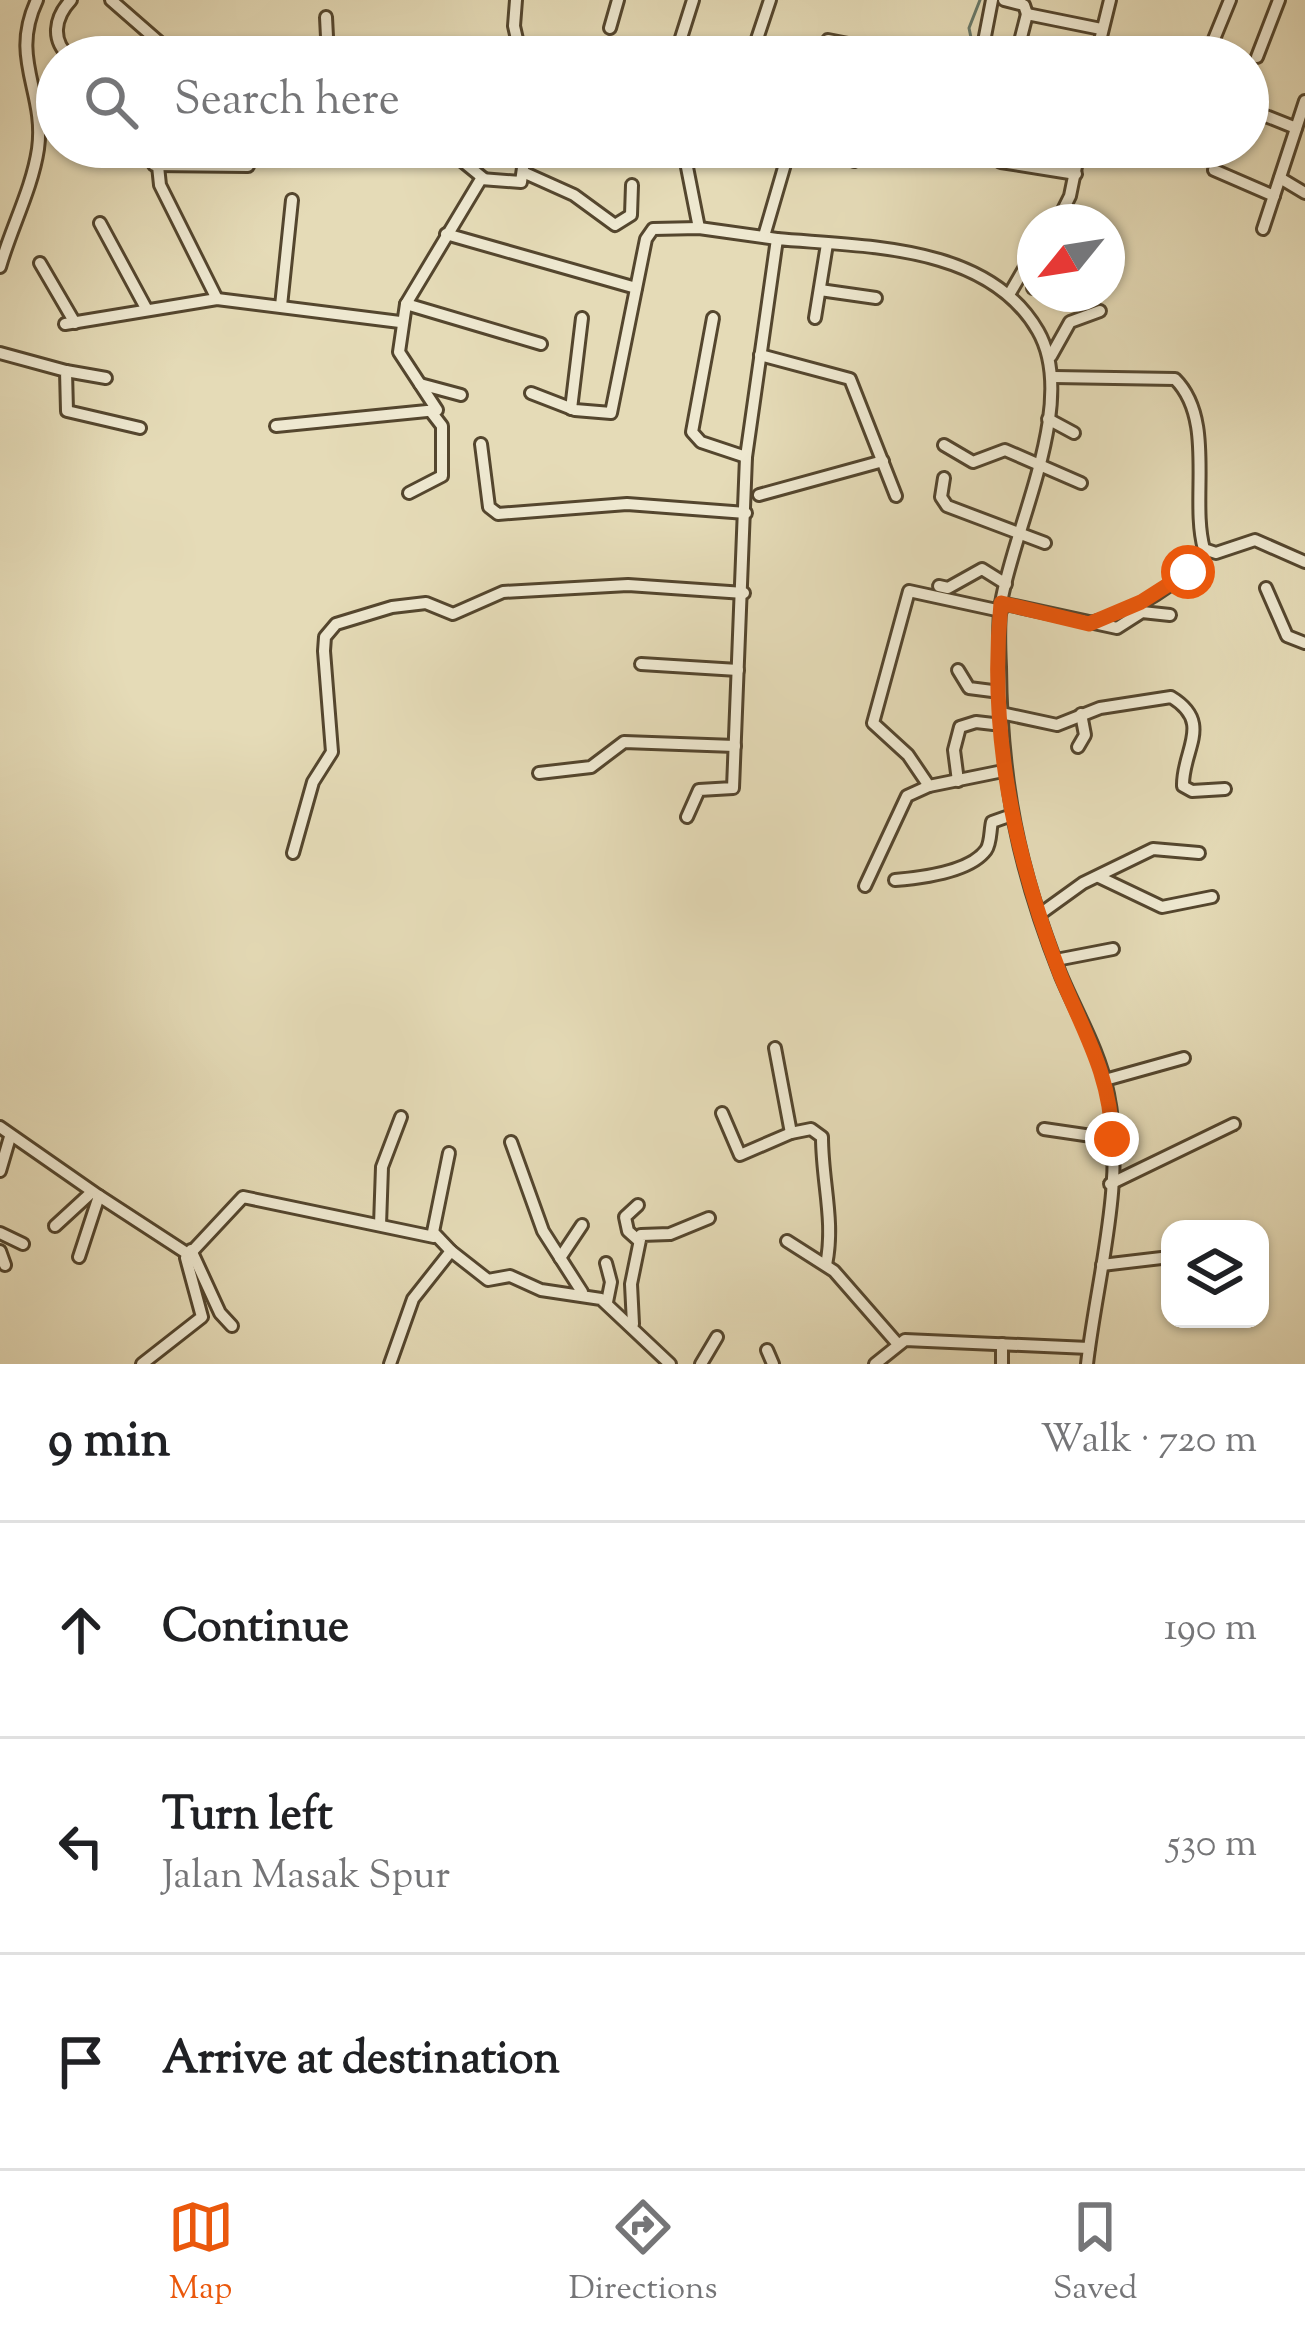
<!DOCTYPE html>
<meta charset="utf-8">
<style>
body{margin:0;font-family:"Sorts Mill Goudy",serif;background:#f2f2f2;color:#202124}
.controls{position:absolute;right:36px;bottom:36px;display:grid;overflow:hidden;border-radius:24px;box-shadow:0 3px 9px #0004}
.controls button{width:108px;height:108px;display:grid;place-items:center;padding:0;border:0;border-bottom:3px solid #e0e0e0;background:#fff;color:#202124;font:60px sans-serif}
.compass{position:absolute;left:1017px;top:204px;width:108px;height:108px;border-radius:50%;background:#fff;box-shadow:0 3px 9px #0004;rotate:240deg}
.stop{position:absolute;width:36px;height:36px;margin:-27px;border:9px solid #ea580c;border-radius:50%;background:#fff}
.stop.end{background:#ea580c;border-color:#fff;box-shadow:0 3px 12px #0008}
.list{margin:0;padding:0;list-style:none}
h2{display:flex;justify-content:space-between;align-items:center;height:156px;margin:0;padding:0 48px;font-size:51px}
h2 small{font-size:39px;font-weight:400;color:#757577}
.list li{display:grid;grid-template-columns:78px 1fr auto;gap:36px;align-items:center;box-sizing:border-box;height:216px;padding:0 48px;border-top:3px solid #e0e0e0}
.list b{display:block;font-size:45px;white-space:nowrap}
.list p{margin:0;font-size:39px;white-space:nowrap;color:#757577}
.list em{font-size:39px;font-style:normal;color:#757577}
.icon{flex:none;width:66px;height:66px;fill:none;stroke:currentColor;stroke-width:2;stroke-linecap:round;stroke-linejoin:round}
.map{position:relative;flex:none;width:1305px;height:1364px;overflow:hidden}
.search{position:absolute;background:#fff;box-shadow:0 3px 9px #0004;left:36px;right:36px;top:36px;height:132px;display:flex;align-items:center;gap:30px;box-sizing:border-box;padding:0 42px;border-radius:66px;color:#757577;font-size:45px}
.sheet{height:804px;background:#fff}
nav{display:flex;justify-content:space-around;align-items:center;box-sizing:border-box;height:168px;border-top:3px solid #e0e0e0;background:#fff;font-size:33px;color:#757577}
nav a{display:grid;justify-items:center;gap:6px}
nav .on{color:#ea580c}
.map>svg:first-child{display:block}
.lines{fill:none;stroke-linecap:round;stroke-linejoin:round}
.stream{stroke:#687868;stroke-width:3}
.minor-casing{stroke:#54462e;stroke-width:16}
.minor{stroke:#eee8d0;stroke-width:10}
.route{stroke:#ea580c;stroke-width:15}
</style>
<div class="map">
<svg width="1305" height="1364" viewBox="0 0 1305 1364">
<rect width="100%" height="100%" fill="#e5dbb7"/>
<filter id="stains"><feTurbulence type="fractalNoise" baseFrequency=".00167" numOctaves="4"/><feColorMatrix values="0 0 0 0 .2 0 0 0 0 .09 0 0 0 0 .02 0 0 0 .5 -.17"/></filter>
<radialGradient id="worn" r=".72"><stop offset=".6" stop-color="#630" stop-opacity="0"/><stop offset="1" stop-color="#630" stop-opacity=".3"/></radialGradient>
<g class="lines">
<polyline class="stream" points="975,57 969,28 980,0"/>
<g class="minor-casing">
<g id="minor">
<polyline points="111,0 174,55"/>
<polyline points="516,0 514,26 521,57"/>
<polyline points="1004,0 1024,5 1027,14"/>
<polyline points="326,17 328,57"/>
<polyline points="610,28 618,0"/>
<polyline points="1212,44 1230,0"/>
<path d="M70 57C51 41 54 18 71 0"/>
<polyline points="675,57 693,0"/>
<polyline points="751,57 770,0"/>
<polyline points="816,57 828,40 915,57"/>
<polyline points="981,57 992,0"/>
<polyline points="1016,57 1027,14 1101,29"/>
<polyline points="1096,57 1110,0"/>
<polyline points="1257,57 1279,0"/>
<polyline points="1248,109 1296,128"/>
<polyline points="156,147 160,185 217,299"/>
<polyline points="445,147 483,178"/>
<polyline points="683,147 699,228"/>
<polyline points="1000,147 1001,162 1076,174"/>
<polyline points="854,161 860,147"/>
<polyline points="154,165 248,166"/>
<polyline points="1214,170 1274,196"/>
<polyline points="525,173 574,195 615,225 631,215 632,185"/>
<polyline points="1280,178 1305,193"/>
<polyline points="1057,222 1070,196 1080,147"/>
<polyline points="100,223 147,310"/>
<polyline points="1263,229 1305,101"/>
<polyline points="446,234 636,288"/>
<polyline points="764,236 790,147"/>
<polyline points="40,263 75,323"/>
<path d="M0 267C11 228 32 189 38 149 46 92 9 59 37 0"/>
<polyline points="1033,288 1035,286"/>
<polyline points="820,290 876,298"/>
<polyline points="1010,293 1035,250"/>
<polyline points="406,304 541,344"/>
<polyline points="281,306 292,200"/>
<polyline points="713,318 692,432 701,442 746,457"/>
<polyline points="815,318 827,244"/>
<polyline points="65,324 217,299 400,322"/>
<polyline points="0,353 66,371 67,411 140,428"/>
<polyline points="760,355 850,379 896,496"/>
<polyline points="1051,356 1070,322 1100,311"/>
<polyline points="66,371 106,378"/>
<path d="M1054 377 1175 379C1216 420 1190 499 1204 549L1216 553 1255 540 1305 562"/>
<polyline points="420,384 461,395"/>
<polyline points="531,393 575,410 611,413 646,239 653,229 699,228 777,239"/>
<polyline points="571,409 582,318"/>
<polyline points="1048,419 1074,433"/>
<polyline points="276,426 437,410 399,352 406,304 481,179 521,182 526,147"/>
<polyline points="481,444 489,507 498,514 627,504 746,513"/>
<polyline points="944,445 973,462 1005,450 1081,483"/>
<polyline points="944,478 941,497 947,506 1045,543"/>
<polyline points="409,493 442,476 442,426 432,413"/>
<polyline points="759,495 883,461"/>
<polyline points="939,586 948,588 982,569 1006,584"/>
<polyline points="1266,588 1287,636 1305,643"/>
<polyline points="1001,603 1117,628 1142,612 1170,615"/>
<polyline points="1001,611 909,591 873,723 908,755 929,786 1003,771"/>
<path d="M1094 622C1136 612 1178 583 1207 552"/>
<polyline points="641,664 738,670"/>
<polyline points="958,670 969,688 1000,692"/>
<path d="M1001 713 1057 725 1100 708 1171 697C1214 723 1182 750 1183 786L1192 791 1225 789"/>
<polyline points="1078,747 1085,735 1081,714"/>
<polyline points="539,773 591,767 624,742 735,746"/>
<polyline points="958,781 954,750 960,727 976,722 1002,725"/>
<path d="M687 817 699 790 733 788 746 457 777 239C866 247 988 244 1038 331 1079 402 1014 526 1001 603 998 624 999 646 1000 667 1001 782 1018 868 1061 976 1078 1016 1099 1050 1108 1094 1126 1181 1097 1277 1087 1364"/>
<polyline points="293,853 313,782 332,752 324,651 325,637 336,624 392,607 426,603 453,614 503,592 628,585 744,593"/>
<polyline points="1099,877 1162,907 1212,897"/>
<path d="M895 880C920 878 970 872 986 850 991 843 990 830 992 822L1009 816"/>
<polyline points="865,886 907,796 929,786"/>
<polyline points="1040,914 1083,883 1153,849 1199,853"/>
<polyline points="1056,960 1113,949"/>
<path d="M775 1048 791 1133 811 1129 822 1137C822 1182 835 1221 826 1265"/>
<polyline points="1105,1080 1184,1058"/>
<polyline points="722,1113 740,1155 791,1133"/>
<polyline points="0,1127 99,1196 79,1257"/>
<polyline points="1044,1129 1112,1139"/>
<polyline points="511,1142 543,1231 582,1292"/>
<polyline points="449,1153 433,1232 451,1251"/>
<polyline points="0,1171 10,1137"/>
<polyline points="1110,1184 1234,1124"/>
<polyline points="99,1196 188,1254"/>
<polyline points="638,1205 625,1217 628,1231 638,1240"/>
<polyline points="380,1225 382,1167 401,1117"/>
<polyline points="55,1226 92,1192"/>
<polyline points="0,1233 23,1244"/>
<polyline points="787,1241 834,1271 896,1342"/>
<polyline points="191,1250 220,1313 232,1326"/>
<polyline points="0,1251 5,1265"/>
<polyline points="560,1258 582,1225"/>
<polyline points="606,1263 611,1282 607,1302"/>
<polyline points="1102,1265 1170,1257"/>
<polyline points="633,1324 631,1284 641,1235 670,1234 709,1218"/>
<polyline points="767,1350 773,1364"/>
<polyline points="142,1364 202,1317 186,1258 243,1197 434,1237"/>
<polyline points="390,1364 413,1299 451,1251 488,1280 510,1276 541,1290 601,1299 670,1364"/>
<polyline points="701,1364 717,1337"/>
<polyline points="875,1364 905,1340 1089,1348"/>
<polyline points="1002,1364 1002,1344"/>
</g>
</g>
<use href="#minor" class="minor"/>
</g>
<g class="lines">
<path class="route" d="M1112 1139C1111 1075 1083 1031 1060 974 1014 854 988 732 1001 603L1089 624 1141 602 1188 572"/>
</g>
<rect width="100%" height="100%" filter="url(#stains)"/>
<rect width="100%" height="100%" fill="url(#worn)"/>
</svg>
<div class="controls">
<button><svg class="icon" aria-label="layers" viewBox="0 0 24 24"><path d="M12 4l9 5-9 5-9-5zM3 14l9 5 9-5"/></svg></button>
</div>
<svg class="compass" viewBox="-18 -18 36 36"><path d="M0-13l5 13h-10z" fill="#e53935"/><path d="M0 13l5-13h-10z" fill="#757577"/></svg>
<div class="stop" style="left:1188px;top:572px"></div>
<div class="stop end" style="left:1112px;top:1139px"></div>
<div class="search"><svg class="icon" aria-label="search" viewBox="0 0 24 24"><circle cx="10" cy="10" r="6"/><path d="M15 15l6 6"/></svg>Search here</div>
</div>
<section class="sheet">
<h2>9 min<small>Walk · 720 m</small></h2>
<ul class="list">
<li><svg class="icon" aria-label="ahead" viewBox="0 0 24 24"><path d="M12 20V5M6 11l6-6 6 6"/></svg><div><b>Continue</b></div><em>190 m</em></li>
<li><svg class="icon" aria-label="left" viewBox="0 0 24 24"><path d="M17 20v-9H6M10 6l-5 5 5 5"/></svg><div><b>Turn left</b><p>Jalan Masak Spur</p></div><em>530 m</em></li>
<li><svg class="icon" aria-label="arrive" viewBox="0 0 24 24"><path d="M6 21V4h12l-3 4 3 4H6"/></svg><div><b>Arrive at destination</b></div></li>
</ul>
</section>
<nav>
<a class="on"><svg class="icon" aria-label="map" viewBox="0 0 24 24"><path d="M3 6l6-2 6 2 6-2v14l-6 2-6-2-6 2zM9 4v14M15 6v14"/></svg>Map</a>
<a><svg class="icon" aria-label="directions" viewBox="0 0 24 24"><path d="M12 3l9 9-9 9-9-9zM9 14v-3h6M13 9l2 2-2 2"/></svg>Directions</a>
<a><svg class="icon" aria-label="saved" viewBox="0 0 24 24"><path d="M7 4h10v16l-5-4-5 4z"/></svg>Saved</a>
</nav>
